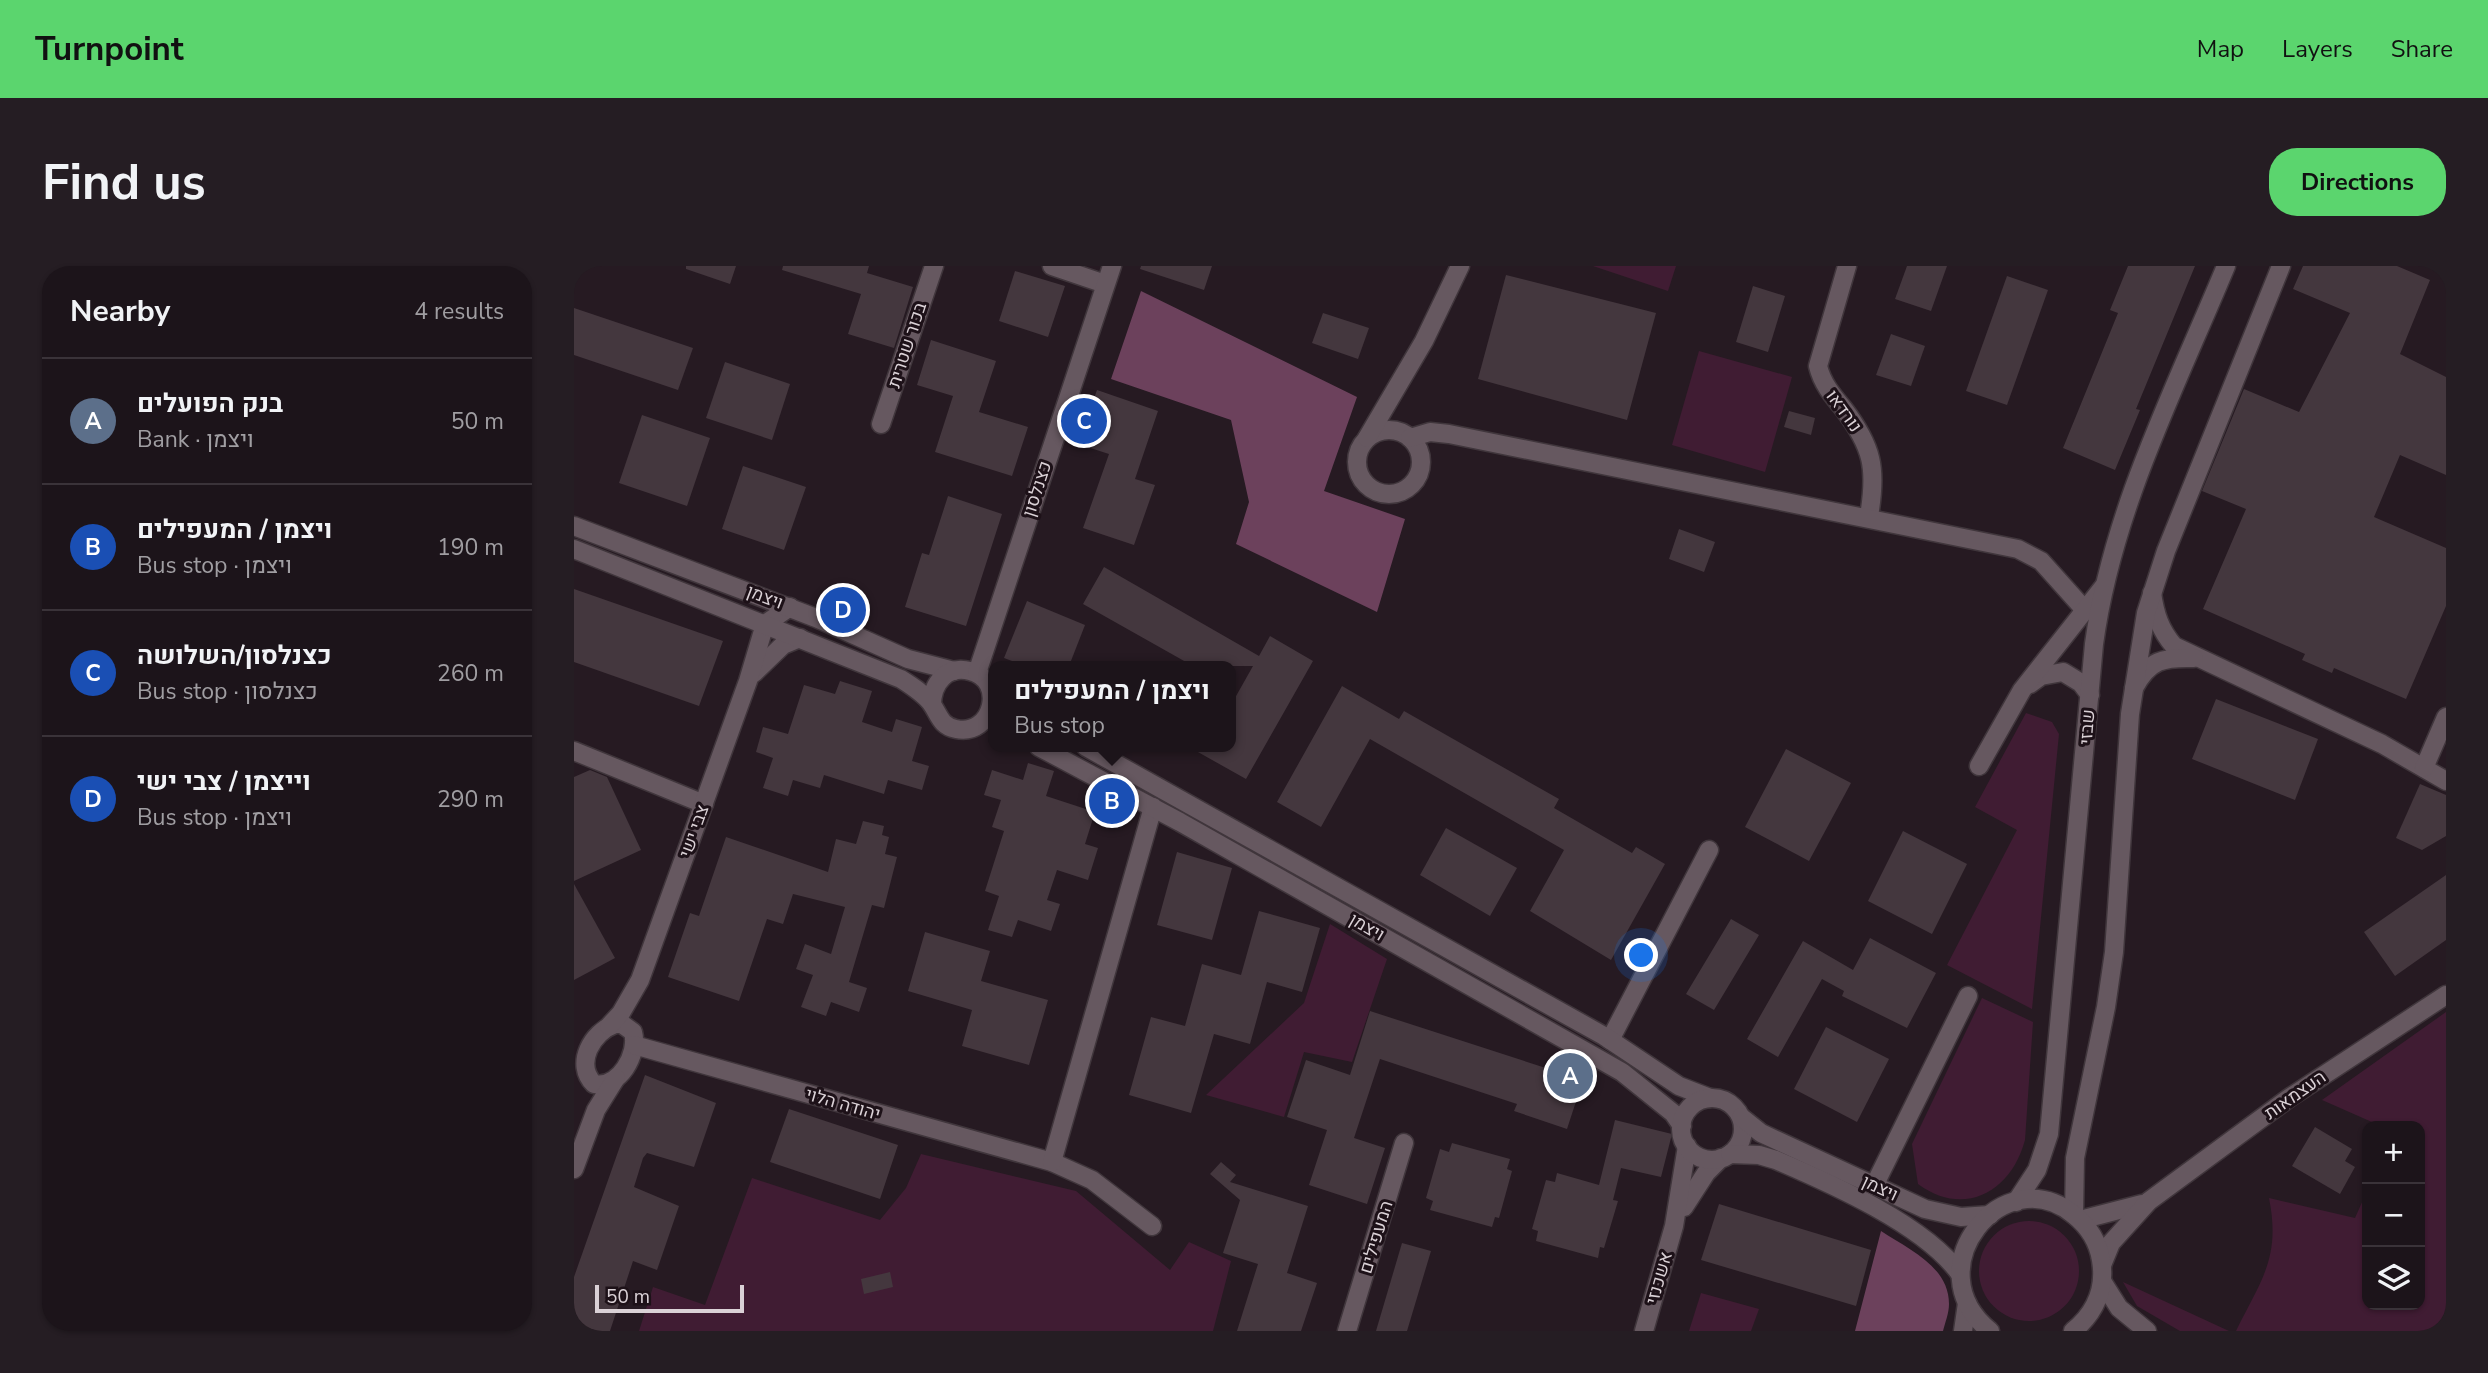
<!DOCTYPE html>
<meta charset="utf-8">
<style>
body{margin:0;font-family:"Nunito Sans",Heebo,sans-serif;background:#251d23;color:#f1f3f6}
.controls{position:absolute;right:21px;bottom:21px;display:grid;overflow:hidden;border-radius:14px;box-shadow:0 2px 5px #0004}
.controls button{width:63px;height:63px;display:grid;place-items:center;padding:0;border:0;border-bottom:2px solid #3a3339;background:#1c141a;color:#f1f3f6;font:35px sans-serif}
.scale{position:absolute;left:21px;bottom:18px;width:149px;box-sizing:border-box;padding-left:7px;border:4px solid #dad1d6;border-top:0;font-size:19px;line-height:24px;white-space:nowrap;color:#dad1d6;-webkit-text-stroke:5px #1d1118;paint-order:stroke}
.you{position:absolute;left:1068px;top:690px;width:24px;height:24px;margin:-18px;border:5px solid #fff;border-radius:50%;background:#1a73e8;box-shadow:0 0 0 10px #1a73e833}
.badge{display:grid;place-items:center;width:46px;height:46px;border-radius:50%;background:#5bd56e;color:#fff;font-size:23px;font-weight:700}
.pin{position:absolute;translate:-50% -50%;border:4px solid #fff;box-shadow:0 2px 7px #0006}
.popup{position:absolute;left:414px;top:395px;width:248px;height:91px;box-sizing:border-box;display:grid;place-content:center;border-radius:14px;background:#1c141a;filter:drop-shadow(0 2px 5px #0005);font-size:23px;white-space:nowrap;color:#a09ea2}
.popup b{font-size:26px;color:#f1f3f6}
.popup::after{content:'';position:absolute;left:50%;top:100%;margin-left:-14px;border:14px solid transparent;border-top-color:#1c141a}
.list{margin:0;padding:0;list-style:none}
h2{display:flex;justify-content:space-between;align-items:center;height:91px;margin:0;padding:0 28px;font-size:30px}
h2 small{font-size:23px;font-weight:400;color:#a09ea2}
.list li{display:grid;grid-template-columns:46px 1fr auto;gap:21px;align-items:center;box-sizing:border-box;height:126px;padding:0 28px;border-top:2px solid #3a3339}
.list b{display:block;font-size:26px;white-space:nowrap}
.list p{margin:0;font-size:23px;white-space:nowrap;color:#a09ea2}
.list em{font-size:23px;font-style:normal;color:#a09ea2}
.icon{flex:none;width:38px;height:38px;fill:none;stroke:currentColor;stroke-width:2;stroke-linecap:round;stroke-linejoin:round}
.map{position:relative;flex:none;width:1872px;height:1065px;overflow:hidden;border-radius:28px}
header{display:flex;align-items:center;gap:42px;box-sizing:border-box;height:98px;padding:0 35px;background:#5bd56e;color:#111}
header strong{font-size:33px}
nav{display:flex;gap:38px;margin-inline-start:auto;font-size:24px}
.intro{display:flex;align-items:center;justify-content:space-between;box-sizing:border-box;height:168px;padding:0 42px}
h1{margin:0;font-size:49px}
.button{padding:18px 32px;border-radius:28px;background:#5bd56e;color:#111;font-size:24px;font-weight:700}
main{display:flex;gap:42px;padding:0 42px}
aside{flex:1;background:#1c141a;border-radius:28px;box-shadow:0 2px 5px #0004}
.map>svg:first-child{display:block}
.green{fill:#401c33}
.forest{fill:#6c415c}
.building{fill:#44373e}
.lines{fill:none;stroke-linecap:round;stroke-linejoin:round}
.minor-casing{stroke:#40363c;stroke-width:21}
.tertiary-casing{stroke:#40363c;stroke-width:21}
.minor{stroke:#665860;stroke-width:18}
.tertiary{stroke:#665860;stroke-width:18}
.labels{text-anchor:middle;stroke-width:6;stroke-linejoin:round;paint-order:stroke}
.street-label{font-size:18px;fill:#dad1d6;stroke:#1d1118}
</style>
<header>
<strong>Turnpoint</strong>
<nav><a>Map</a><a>Layers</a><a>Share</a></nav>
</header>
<div class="intro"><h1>Find us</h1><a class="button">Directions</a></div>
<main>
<aside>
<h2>Nearby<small>4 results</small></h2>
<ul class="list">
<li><span class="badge" style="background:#5c6f8a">A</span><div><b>בנק הפועלים</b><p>Bank · ויצמן</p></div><em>50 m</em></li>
<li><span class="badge" style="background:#1a4fb4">B</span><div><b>ויצמן / המעפילים</b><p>Bus stop · ויצמן</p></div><em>190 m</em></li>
<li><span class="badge" style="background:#1a4fb4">C</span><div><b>כצנלסון/השלושה</b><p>Bus stop · כצנלסון</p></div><em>260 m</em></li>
<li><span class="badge" style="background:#1a4fb4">D</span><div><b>וייצמן / צבי ישי</b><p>Bus stop · ויצמן</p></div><em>290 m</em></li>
</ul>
</aside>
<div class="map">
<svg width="1872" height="1065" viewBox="0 0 1872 1065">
<rect width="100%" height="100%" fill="#261a22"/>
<g class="green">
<polygon points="1019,0 1102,0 1094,25"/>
<polygon points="1125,85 1218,111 1191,206 1098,179"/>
<polygon points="1452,447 1478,456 1485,468 1458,743 1373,699 1443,564 1401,541"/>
<polygon points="756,658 813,693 778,796 730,786 710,851 632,829 730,737"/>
<path d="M1408 732 1459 756 1451 874C1437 926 1390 952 1344 918L1338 878Z"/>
<path d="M1872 746V1065H1662C1687 1014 1707 992 1695 932L1781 952 1793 925V1039H1846V860H1807L1748 834Z"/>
<polygon points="347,888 502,925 596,1004 615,976 657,995 639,1065 65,1065 79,1021 131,1039 178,912 306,954 332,922"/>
<circle cx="1455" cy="1005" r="50"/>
<polygon points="1549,1016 1655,1065 1606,1065 1563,1040"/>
<polygon points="1127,1027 1185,1043 1177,1065 1115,1065"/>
</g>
<g class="forest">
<polygon points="567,25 783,131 750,225 831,253 803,346 662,278 675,236 657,154 537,113"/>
<path d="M1307 965C1334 983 1375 1000 1375 1038 1375 1047 1371 1057 1369 1065H1281Z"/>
</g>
<g class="building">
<polygon points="112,0 162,0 156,18 112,3"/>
<polygon points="209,0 295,0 293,7 339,21 320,82 274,68 287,28 208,4"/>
<polygon points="567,0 638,0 630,24 566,3"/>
<polygon points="1333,0 1373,0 1357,45 1321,33"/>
<polygon points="1554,0 1621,0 1562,143 1566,144 1541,204 1489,182 1544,47 1536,44"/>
<polygon points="1729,0 1823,0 1856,14 1826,88 1872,111 1872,209 1826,189 1800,251 1872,282 1872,340 1832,433 1760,402 1758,407 1728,394 1731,388 1629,343 1672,243 1628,225 1670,123 1725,146 1776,47 1719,23"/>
<polygon points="441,5 491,20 474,71 425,55"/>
<polygon points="932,9 1082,47 1053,154 904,113"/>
<polygon points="1433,10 1474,24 1433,139 1392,125"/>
<polygon points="1179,20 1211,30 1194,86 1162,76"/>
<polygon points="0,42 119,82 104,124 0,89"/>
<polygon points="749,47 795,62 784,93 738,77"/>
<polygon points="1317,68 1351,80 1337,120 1302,109"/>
<polygon points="357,74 422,95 405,146 454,161 438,210 361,186 379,130 343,119"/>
<polygon points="151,96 216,118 198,174 132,152"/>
<polygon points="523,124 584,145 561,213 581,219 560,279 509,262 535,188 504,178"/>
<polygon points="1215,145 1241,152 1237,169 1210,161"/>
<polygon points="68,149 136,172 113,240 45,217"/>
<polygon points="169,200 232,221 210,284 148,263"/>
<polygon points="374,230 428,248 392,360 331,341 348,287 355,289"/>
<polygon points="1105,263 1141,276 1130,306 1095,293"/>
<polygon points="530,301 685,390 696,370 739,395 672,513 615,481 657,481 657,439 679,400 619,400 509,338"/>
<polygon points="0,323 149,375 125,440 0,396"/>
<polygon points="453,335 511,359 495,400 451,400 430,392"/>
<polygon points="266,415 298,425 288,456 318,466 322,453 348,461 338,495 355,500 348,524 314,514 310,528 250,509 246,522 219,514 214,530 189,522 199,492 182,486 189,461 214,468 230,419 261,428"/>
<polygon points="768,420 825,453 830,445 985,533 980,542 1058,587 1062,581 1091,598 1037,694 956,645 990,584 796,473 747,561 703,536"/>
<polygon points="1642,433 1744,473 1721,534 1618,493"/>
<polygon points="1212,483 1277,517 1235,595 1171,561"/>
<polygon points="454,497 480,505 472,530 521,546 511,578 524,582 514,614 483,604 473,634 486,638 477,665 444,654 438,671 414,664 425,630 411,625 430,565 418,561 427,534 410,529 418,504 449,514"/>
<polygon points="16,504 33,511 67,584 0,615 0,511"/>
<polygon points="1846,518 1872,529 1872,570 1848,584 1822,572"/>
<polygon points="289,555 310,560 308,569 315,571 311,588 323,591 310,642 298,639 275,716 293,722 285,746 257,736 252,750 227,741 239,709 222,703 231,678 257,688 271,641 219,628 209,658 193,653 165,735 94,711 116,647 125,650 152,571 254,606 262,573 282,578"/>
<polygon points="872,562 943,602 916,650 846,609"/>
<polygon points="1329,565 1393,598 1358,668 1294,635"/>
<polygon points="603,586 658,602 638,674 583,659"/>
<polygon points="1872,609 1872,674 1821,710 1790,666"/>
<polygon points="0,618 41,692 0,714"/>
<polygon points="685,645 746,662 728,726 693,716 676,778 640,768 617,847 555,829 577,751 611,760 628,698 667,709"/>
<polygon points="1157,653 1185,669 1140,744 1112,728"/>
<polygon points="351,666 416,685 407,715 474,734 455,799 388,780 398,744 334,725"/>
<polygon points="1296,672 1362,707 1333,762 1268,730 1270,725 1248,713 1204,791 1173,773 1229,675 1279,704"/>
<polygon points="796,745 1009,814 993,863 940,845 943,838 806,793 780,872 811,882 793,938 735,919 753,864 713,851 732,794 776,809"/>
<polygon points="1252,761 1315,793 1283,856 1220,823"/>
<polygon points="71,809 142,837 120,901 73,887 69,892 60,921 105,940 83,1004 59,995 36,1065 23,1065 0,1057 0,1011"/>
<polygon points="215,843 324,879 306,933 196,896"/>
<polygon points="1041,854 1098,868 1087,911 1047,902 1039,934 1044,935 1030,982 1026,981 1024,992 962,975 964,965 958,963 972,914 981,916 983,907 1025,919"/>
<polygon points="1741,861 1778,883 1771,895 1781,901 1766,928 1718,900"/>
<polygon points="878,877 936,893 933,903 938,905 925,952 921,951 918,961 856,944 859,935 852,932 866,883 875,886"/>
<polygon points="647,896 662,909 656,916 734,940 713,1007 743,1017 727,1065 663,1065 684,998 649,987 666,934 636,908"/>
<polygon points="1145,938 1297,984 1282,1040 1127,994"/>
<polygon points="828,977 857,985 833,1065 802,1065"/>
<polygon points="316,1006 319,1021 290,1028 287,1013"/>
</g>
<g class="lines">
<g class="minor-casing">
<g id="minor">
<polyline points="478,0 531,18"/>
<path d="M1273 0 1244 100C1248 117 1258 129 1269 142 1299 181 1303 203 1295 250"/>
<polyline points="307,158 360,0"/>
<circle cx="815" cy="196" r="32"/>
<polyline points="793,172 850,75 886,0"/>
<polyline points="836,172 856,166 875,168 1444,283 1467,295 1510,343"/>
<path d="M1578 327C1581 348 1586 364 1600 380L1808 478 1872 515"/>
<polyline points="180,407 209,379 226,372"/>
<polyline points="1456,418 1467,410 1489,406 1507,417 1516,429"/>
<path d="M1560 422C1575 394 1589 391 1620 392"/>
<polyline points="0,485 130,538"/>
<polyline points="1405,500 1448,424 1530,320"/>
<polyline points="1850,502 1872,451"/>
<path d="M41 758H48L59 766C65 788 45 823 20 818 0 798 18 766 41 758Z"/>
<polyline points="35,760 47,747 66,714 174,415 191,358 216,341"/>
<polyline points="1036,774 1135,584"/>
<polyline points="60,779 478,896 518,914 578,960"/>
<polyline points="478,896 579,541"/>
<polyline points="0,903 22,844 42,812"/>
<polyline points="1300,920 1394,730"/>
<polyline points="1110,941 1132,907 1147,892"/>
<polyline points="1506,954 1568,938"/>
<polyline points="1528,999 1537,977 1575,935 1715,832 1872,729"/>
<polyline points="773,1065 830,877"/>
<polyline points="1070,1065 1100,960 1113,880"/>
</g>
</g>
<g class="tertiary-casing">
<g id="tertiary">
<polyline points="0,260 242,352 334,393 380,405"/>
<path d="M0 283 327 413C338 420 349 427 357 437 365 448 366 460 382 463 419 471 433 414 396 405 373 399 358 417 358 439"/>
<polyline points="403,407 538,0"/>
<polyline points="465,481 606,556 1048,806 1099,847 1108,860"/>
<polyline points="512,481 1030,770 1105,820 1136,832"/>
<circle cx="1138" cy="863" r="31"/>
<polyline points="1167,851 1187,867 1351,943 1387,951 1416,949"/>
<path d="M1156 888 1185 889 1202 894C1258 918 1351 959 1386 1008"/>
<path d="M1442 936 1463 904 1475 868 1520 378C1538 245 1601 123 1652 0"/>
<polyline points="1500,949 1501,892 1532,741 1540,686 1556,448 1572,347 1592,285 1707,0"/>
<polyline points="1528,1015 1545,1042 1573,1065"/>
<polyline points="1389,1065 1393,1037"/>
<path d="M1416 1065C1339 1003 1430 891 1500 949 1515 961 1524 975 1527 994 1532 1023 1521 1047 1499 1065"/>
</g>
</g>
<use href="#minor" class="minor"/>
<use href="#tertiary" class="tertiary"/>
</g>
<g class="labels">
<g class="street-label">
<text transform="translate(333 79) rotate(-72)" y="6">בכור שטרית</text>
<text transform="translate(1270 145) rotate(54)" y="6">נורדאו</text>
<text transform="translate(463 223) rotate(-72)" y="6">כצנלסון</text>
<text transform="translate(191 331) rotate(21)" y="6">ויצמן</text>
<text transform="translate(1513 461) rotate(-85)" y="6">שבזי</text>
<text transform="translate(120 565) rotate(-70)" y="6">צבי ישי</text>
<text transform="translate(793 661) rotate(30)" y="6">ויצמן</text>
<text transform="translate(1721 829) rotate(-35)" y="6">העצמאות</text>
<text transform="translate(269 838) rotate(16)" y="6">יהודה הלוי</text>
<text transform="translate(1306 922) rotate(25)" y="6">ויצמן</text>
<text transform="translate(802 971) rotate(-73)" y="6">המעפילים</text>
<text transform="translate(1085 1012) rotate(-74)" y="6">אשכנזי</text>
</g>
</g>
</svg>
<div class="controls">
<button>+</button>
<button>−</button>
<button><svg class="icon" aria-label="layers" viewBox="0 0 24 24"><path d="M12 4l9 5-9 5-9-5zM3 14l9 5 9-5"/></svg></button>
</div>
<div class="scale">50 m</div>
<div class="you"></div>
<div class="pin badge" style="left:996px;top:810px;background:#5c6f8a">A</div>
<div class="pin badge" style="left:538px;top:535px;background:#1a4fb4">B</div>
<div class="popup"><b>ויצמן / המעפילים</b>Bus stop</div>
<div class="pin badge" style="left:510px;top:155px;background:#1a4fb4">C</div>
<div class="pin badge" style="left:269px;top:344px;background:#1a4fb4">D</div>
</div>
</main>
